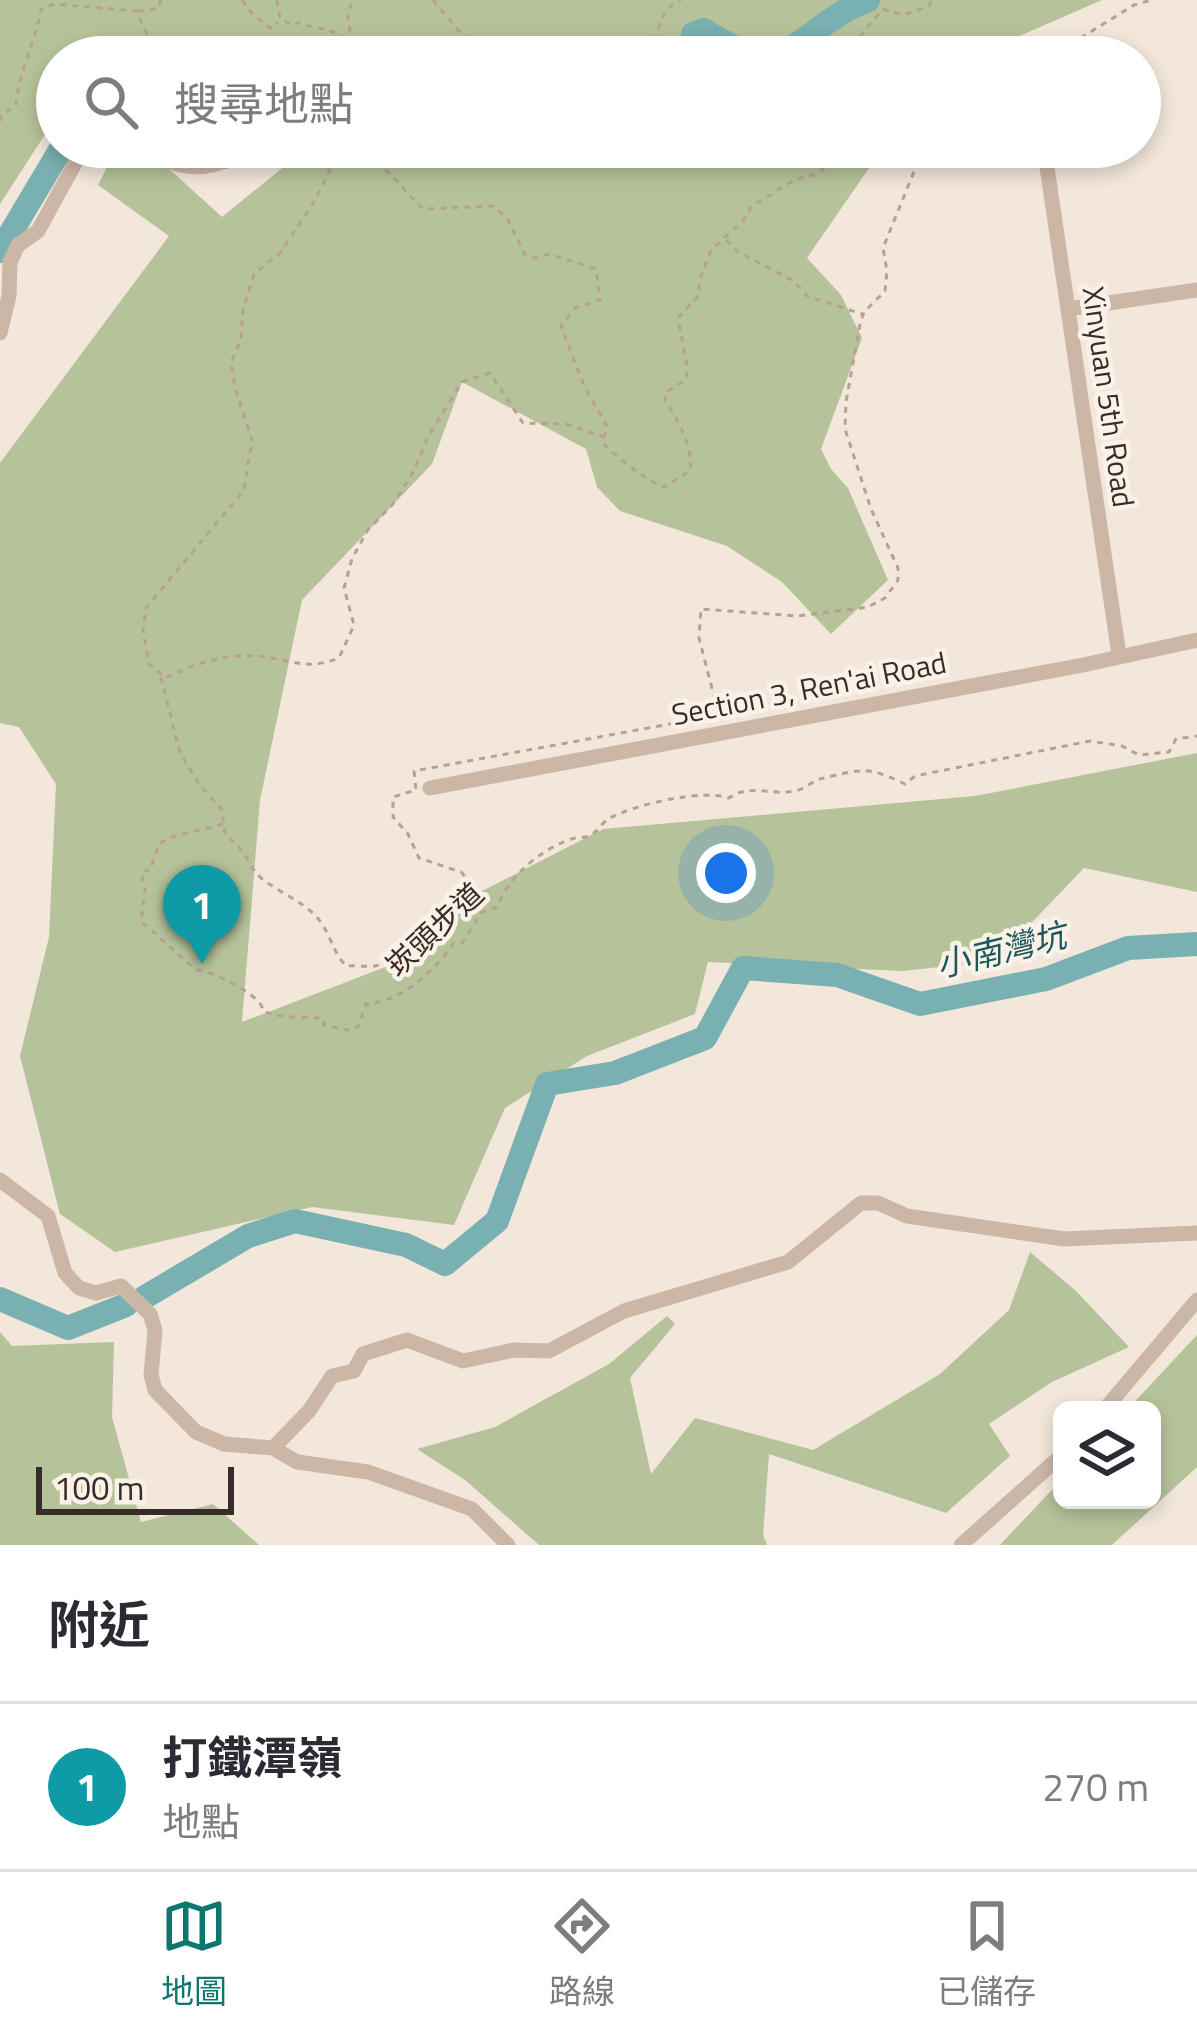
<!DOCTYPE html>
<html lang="zh-TW">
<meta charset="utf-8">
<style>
body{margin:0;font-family:"Titillium Web","Noto Sans TC",sans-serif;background:#f7f7f7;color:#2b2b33}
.controls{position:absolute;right:36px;bottom:36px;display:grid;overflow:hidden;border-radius:18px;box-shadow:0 6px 18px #0003}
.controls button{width:108px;height:108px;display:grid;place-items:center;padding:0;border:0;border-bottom:3px solid #e1e1e2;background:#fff;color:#2b2b33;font:60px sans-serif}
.scale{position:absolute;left:36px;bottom:30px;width:198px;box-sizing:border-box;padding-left:12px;border:6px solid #382c28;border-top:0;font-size:33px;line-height:42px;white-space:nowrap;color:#382c28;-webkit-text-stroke:9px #faf1e8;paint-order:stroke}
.you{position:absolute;left:726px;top:873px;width:42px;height:42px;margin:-30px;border:9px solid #fff;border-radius:50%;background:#1a73e8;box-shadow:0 0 0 18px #1a73e833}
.badge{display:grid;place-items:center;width:78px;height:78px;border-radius:50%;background:#0f766e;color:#fff;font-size:39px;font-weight:700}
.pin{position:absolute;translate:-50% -99px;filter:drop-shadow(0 3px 6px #0008)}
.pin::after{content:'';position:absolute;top:63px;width:42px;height:36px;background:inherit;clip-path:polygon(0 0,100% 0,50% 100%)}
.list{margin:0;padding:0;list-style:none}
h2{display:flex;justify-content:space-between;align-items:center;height:156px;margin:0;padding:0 48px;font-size:51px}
h2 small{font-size:39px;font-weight:400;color:#7c7c81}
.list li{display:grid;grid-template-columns:78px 1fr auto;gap:36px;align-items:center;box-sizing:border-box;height:168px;padding:0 48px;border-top:3px solid #e1e1e2}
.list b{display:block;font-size:45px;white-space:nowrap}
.list p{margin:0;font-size:39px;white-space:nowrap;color:#7c7c81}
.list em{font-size:39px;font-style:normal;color:#7c7c81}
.icon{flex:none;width:66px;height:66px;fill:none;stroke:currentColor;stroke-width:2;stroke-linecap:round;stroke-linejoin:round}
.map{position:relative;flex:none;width:1197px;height:1545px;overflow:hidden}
.search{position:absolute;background:#fff;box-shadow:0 6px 18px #0003;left:36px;right:36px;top:36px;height:132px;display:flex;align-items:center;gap:30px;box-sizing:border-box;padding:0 42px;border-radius:66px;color:#7c7c81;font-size:45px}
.sheet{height:324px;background:#fff}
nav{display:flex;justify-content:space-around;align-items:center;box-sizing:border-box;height:168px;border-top:3px solid #e1e1e2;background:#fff;font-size:33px;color:#7c7c81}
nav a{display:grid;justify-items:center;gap:6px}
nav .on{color:#0f766e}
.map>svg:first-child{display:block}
.green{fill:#b6c39a}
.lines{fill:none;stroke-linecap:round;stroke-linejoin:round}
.river{stroke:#79b0b1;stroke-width:24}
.path{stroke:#b8a191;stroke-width:3;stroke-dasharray:6 6;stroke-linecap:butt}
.minor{stroke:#ccb7a7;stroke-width:15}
.labels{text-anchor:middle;stroke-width:9;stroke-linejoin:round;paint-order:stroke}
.street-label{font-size:30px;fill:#382c28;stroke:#faf1e8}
.water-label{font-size:33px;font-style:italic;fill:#1b585b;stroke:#faf1e8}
</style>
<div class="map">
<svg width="1197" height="1545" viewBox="0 0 1197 1545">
<rect width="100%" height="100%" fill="#f3e7db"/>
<g class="green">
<polygon points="0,0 1102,0 971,57 152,57 144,42 100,53 97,57 57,57 57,116 0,204"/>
<polygon points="117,147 145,147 222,217 308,147 358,147 363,155 383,147 888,147 867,171 807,258 841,295 862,338 821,449 831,469 848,488 888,580 831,634 782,582 727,546 620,511 597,487 586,449 462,382 432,464 302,600 260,800 242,1022 401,961 480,892 603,829 975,796 1197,753 1197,892 1084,868 995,961 903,971 708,962 695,1014 587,1056 505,1108 454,1225 312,1207 115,1252 60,1214 20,1056 49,937 56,784 19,727 0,723 0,463 169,236 98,185"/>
<polygon points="1030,1252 1076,1291 1129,1347 1052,1382 989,1424 1010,1456 946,1513 769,1454 763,1535 767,1545 539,1545 465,1480 417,1449 495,1427 609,1364 667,1316 675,1324 630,1378 651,1474 695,1418 813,1450 940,1374 1009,1310"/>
<polygon points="0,1332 12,1346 114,1342 112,1417 141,1522 213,1504 259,1545 0,1545"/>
<polygon points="1197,1335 1197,1467 1112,1545 1000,1545 1062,1479 1062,1500 1152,1500 1152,1410 1127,1410"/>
</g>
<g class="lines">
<g class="river">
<polyline points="129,57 137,54"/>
<path d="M689 57 693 34 704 30C793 88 795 28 868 0"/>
<polyline points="181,147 188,159 224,157 234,151"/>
<polyline points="0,251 62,147"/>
<polyline points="145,1297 248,1236 295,1221 406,1245 445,1264 497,1221 547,1084 615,1073 705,1038 743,968 837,975 920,1004 1046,979 1128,948 1197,944"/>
<polyline points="0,1299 68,1328 126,1305"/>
</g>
<g class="path">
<polyline points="242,0 254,16 272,29 278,22"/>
<path d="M277 0 280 19 293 25 300 22C315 30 329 27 344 38L350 30 348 18 352 0"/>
<polyline points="433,0 463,36 508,52 555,57"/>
<polyline points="138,11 157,9 161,0"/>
<path d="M587 57 638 52 653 44C660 27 661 7 681 0"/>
<polyline points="858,57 845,54 883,9 903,15 929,6 932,0"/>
<polyline points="1050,57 1134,5 1151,0"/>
<path d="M0 121 2 114 16 106C17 77 36 40 41 9L55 4 136 11 158 57"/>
<path d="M341 147 314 202 280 253 254 274 243 310 241 339 231 363 235 388 252 440 244 490 146 608 143 630 149 664 166 678C199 661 234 651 272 658 301 663 309 669 339 658L354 625 344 588 352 559 367 531 393 504 412 474 429 435 462 382 490 373 523 423 566 424 604 437"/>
<path d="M379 147 382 166 423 209 494 206 508 220 525 255 536 258 549 254 596 269 600 300 575 308 561 326 584 386 607 426 603 443C614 455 649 483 664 487L690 471C694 450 678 418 665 401L666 392 686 380C690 358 679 338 679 317L699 295V282L711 250 743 221 751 207 794 180 817 174 848 147"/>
<polyline points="726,240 738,252 794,281 807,296 862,314"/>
<path d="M161 677 180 753 199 784 222 810 225 836C246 847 245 863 261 878 279 893 310 904 322 924 332 939 333 952 346 966 355 965 366 967 375 966 393 963 461 903 474 886L461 872 419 858 408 834 393 817V797L416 790 414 771 719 715"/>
<polyline points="718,712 699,638 701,609 797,616 868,607 885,598 898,580 898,568 871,509 845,429 846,402 860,324 864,312 885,291 887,271 883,248 924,147"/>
<path d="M223 824 168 838 159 844 150 870 141 872 145 890 141 921 196 970C212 971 245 988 258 1001 267 1011 257 1010 272 1014 287 1018 306 1017 322 1018L324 1025 347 1030 358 1027 366 1004C403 1001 433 972 454 943L463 942 481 913 497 907C510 875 540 850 571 839 577 837 584 838 589 836 598 832 602 822 610 818 637 804 701 789 729 798 750 783 771 796 795 791 805 789 811 782 820 779 832 776 847 772 859 771 874 769 892 778 905 784L915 776 1090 741 1122 746 1139 755 1169 752 1176 739 1197 736"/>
</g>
<g class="minor">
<path d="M163 147 167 160C198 175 224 163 253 147"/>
<polyline points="1044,147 1119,655"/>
<polyline points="1068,309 1197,290"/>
<polyline points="0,333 9,296 10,262 18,245 38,231 84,147"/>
<polyline points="430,788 1083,665 1197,640"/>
<polyline points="0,1180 48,1216 65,1273 79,1288 96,1293 121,1286 150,1314 155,1330 151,1375 155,1390 196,1432 224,1444 273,1448 297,1462 368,1472 472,1509 508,1545"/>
<polyline points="1104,1410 1197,1300"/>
<polyline points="273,1448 309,1411 332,1376 354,1371 363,1354 407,1340 463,1361 514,1350 549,1351 624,1311 788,1262 861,1203 878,1203 907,1216 1064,1239 1197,1233"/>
<polyline points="961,1545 1062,1455"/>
</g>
</g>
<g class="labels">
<g class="street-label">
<text transform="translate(1108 397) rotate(82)" y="10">Xinyuan 5th Road</text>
<text transform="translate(809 689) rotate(-11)" y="10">Section 3, Ren'ai Road</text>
<text transform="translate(435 930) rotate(-43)" y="10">崁頭步道</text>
</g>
<g class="water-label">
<text transform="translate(1001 950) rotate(-14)" y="12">小南灣坑</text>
</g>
</g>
</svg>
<div class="controls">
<button><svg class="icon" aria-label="layers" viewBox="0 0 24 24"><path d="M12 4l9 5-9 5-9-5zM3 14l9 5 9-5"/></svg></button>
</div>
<div class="scale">100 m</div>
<div class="you"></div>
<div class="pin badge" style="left:202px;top:964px;background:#0f9aa8">1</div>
<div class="search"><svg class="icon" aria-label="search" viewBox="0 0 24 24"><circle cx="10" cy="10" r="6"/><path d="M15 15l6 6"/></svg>搜尋地點</div>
</div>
<section class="sheet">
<h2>附近<small></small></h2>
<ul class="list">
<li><span class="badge" style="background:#0f9aa8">1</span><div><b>打鐵潭嶺</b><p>地點</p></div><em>270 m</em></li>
</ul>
</section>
<nav>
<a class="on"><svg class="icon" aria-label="map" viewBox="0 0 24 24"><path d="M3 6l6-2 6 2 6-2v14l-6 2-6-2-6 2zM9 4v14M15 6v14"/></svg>地圖</a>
<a><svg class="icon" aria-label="directions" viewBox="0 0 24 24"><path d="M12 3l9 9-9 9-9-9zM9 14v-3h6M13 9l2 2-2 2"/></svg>路線</a>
<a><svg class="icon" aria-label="saved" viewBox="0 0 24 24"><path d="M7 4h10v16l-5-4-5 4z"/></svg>已儲存</a>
</nav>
